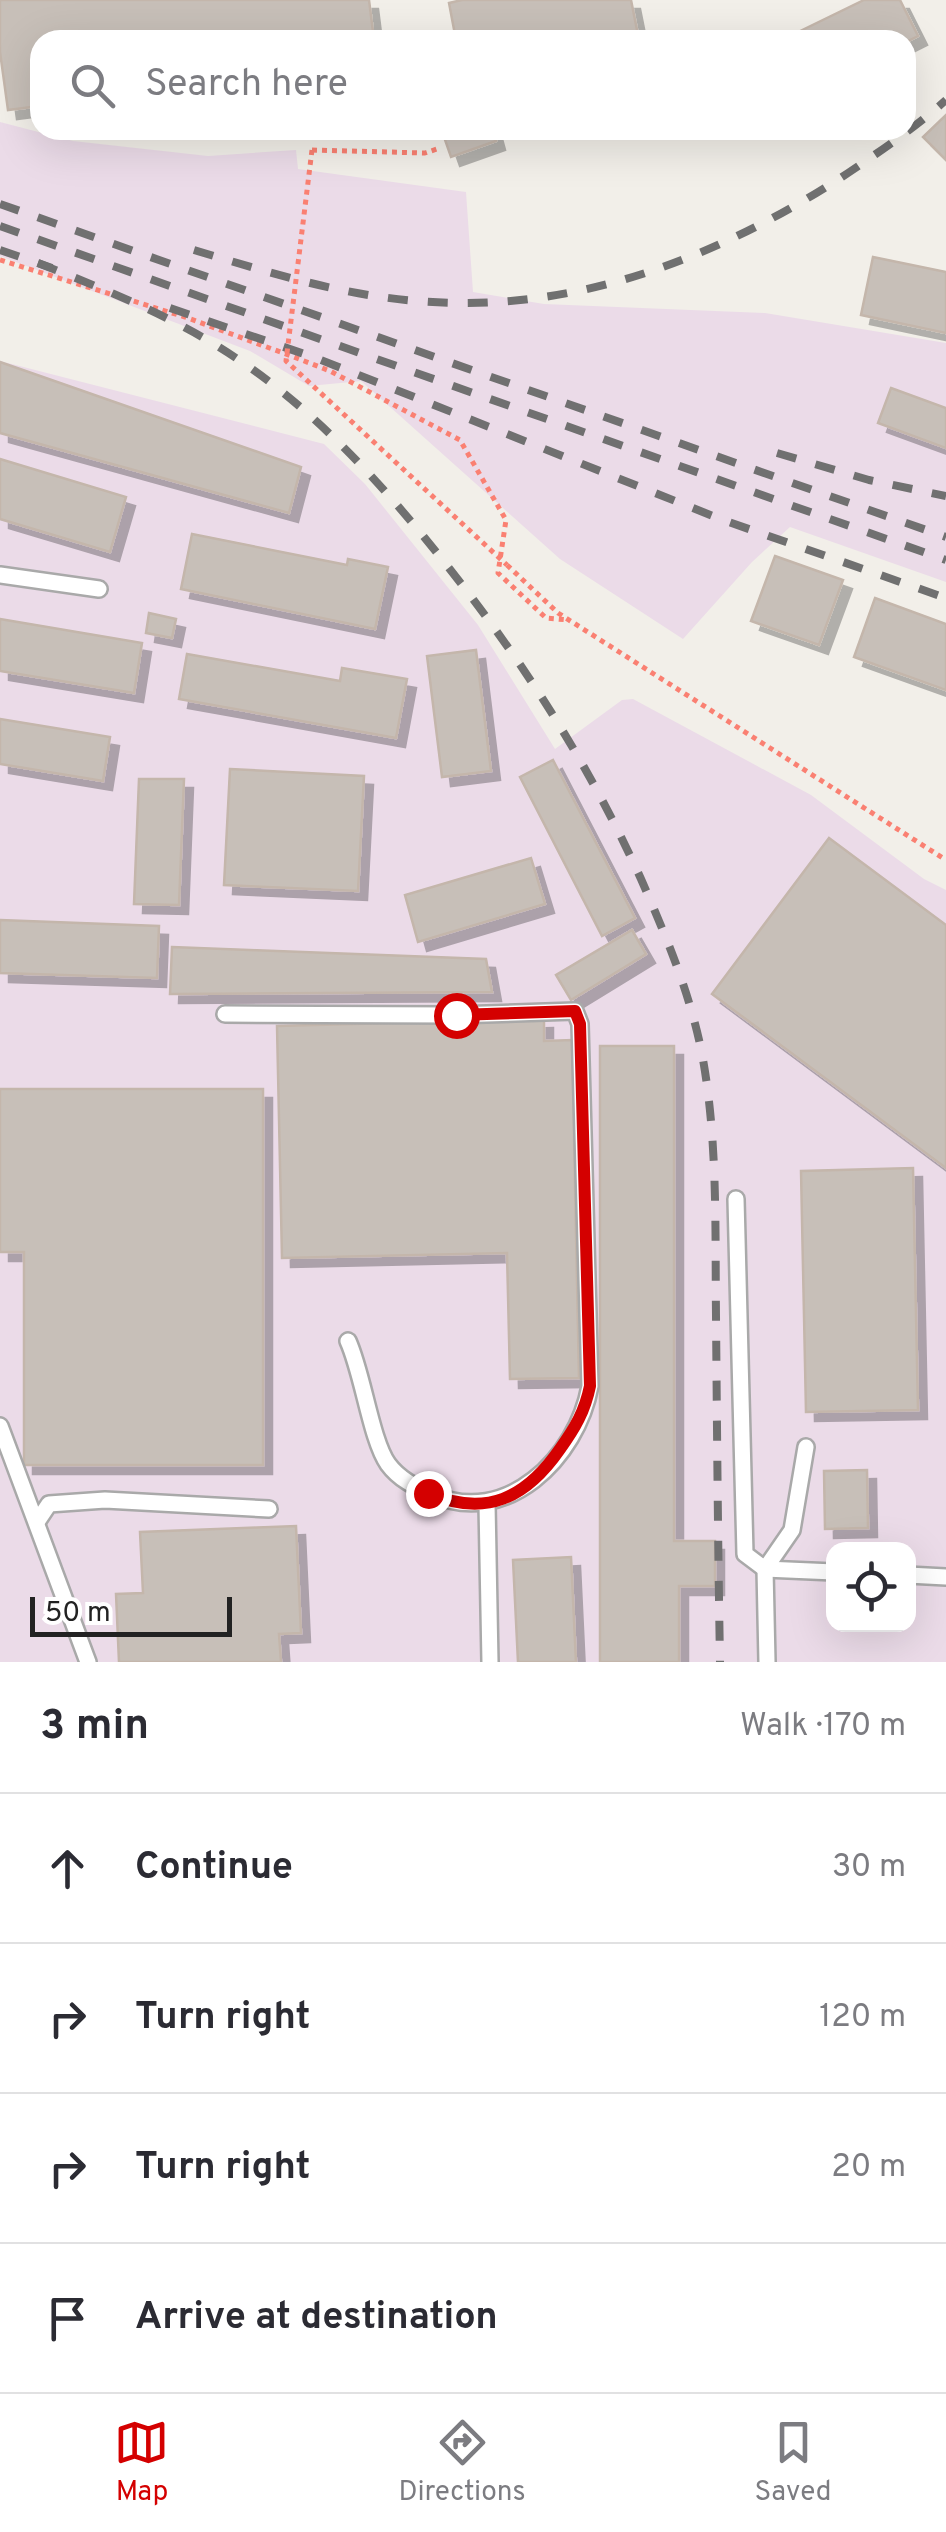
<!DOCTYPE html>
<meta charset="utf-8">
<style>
body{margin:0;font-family:Overpass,sans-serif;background:#f7f7f7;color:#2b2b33}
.controls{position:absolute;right:30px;bottom:30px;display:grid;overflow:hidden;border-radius:20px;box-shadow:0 10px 40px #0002}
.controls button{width:90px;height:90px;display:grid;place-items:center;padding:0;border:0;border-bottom:2px solid #e1e1e2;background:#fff;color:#2b2b33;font:50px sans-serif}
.scale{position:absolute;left:30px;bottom:25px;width:202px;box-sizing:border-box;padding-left:10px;border:5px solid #222;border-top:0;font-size:28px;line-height:35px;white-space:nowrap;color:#222;-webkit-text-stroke:8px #fff;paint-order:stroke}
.stop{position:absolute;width:30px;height:30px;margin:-22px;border:8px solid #d40000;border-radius:50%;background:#fff}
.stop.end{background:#d40000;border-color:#fff;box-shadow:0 2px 10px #0008}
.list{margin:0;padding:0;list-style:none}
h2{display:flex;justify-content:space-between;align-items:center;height:130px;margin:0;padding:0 40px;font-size:42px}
h2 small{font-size:32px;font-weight:400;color:#7c7c81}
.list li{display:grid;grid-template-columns:65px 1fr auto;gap:30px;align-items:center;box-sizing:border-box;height:150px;padding:0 40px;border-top:2px solid #e1e1e2}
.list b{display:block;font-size:38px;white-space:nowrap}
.list em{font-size:32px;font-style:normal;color:#7c7c81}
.icon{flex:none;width:55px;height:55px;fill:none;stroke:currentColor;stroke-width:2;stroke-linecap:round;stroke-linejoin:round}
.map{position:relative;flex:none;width:946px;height:1662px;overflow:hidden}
.search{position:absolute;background:#fff;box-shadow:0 10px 40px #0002;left:30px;right:30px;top:30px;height:110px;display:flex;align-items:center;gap:25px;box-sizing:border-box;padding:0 35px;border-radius:30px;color:#7c7c81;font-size:38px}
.sheet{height:730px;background:#fff}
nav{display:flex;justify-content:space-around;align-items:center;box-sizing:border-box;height:140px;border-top:2px solid #e1e1e2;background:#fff;font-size:28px;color:#7c7c81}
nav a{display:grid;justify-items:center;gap:5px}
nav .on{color:#d40000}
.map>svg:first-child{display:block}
.industrial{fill:#ebdbe8;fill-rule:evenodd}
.building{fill:#c7bfb8;stroke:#c4b6ab;stroke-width:2.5;filter:url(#shadow)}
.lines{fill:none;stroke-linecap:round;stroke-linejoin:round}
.lane-casing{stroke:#a9a9a9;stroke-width:20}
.path{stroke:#fa8072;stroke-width:5;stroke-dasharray:5 5;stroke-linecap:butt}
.lane{stroke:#fff;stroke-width:15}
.rail{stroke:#707070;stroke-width:8;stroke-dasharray:20 20;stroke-linecap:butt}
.path-bridge{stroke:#fa8072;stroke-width:5;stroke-dasharray:5 5;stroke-linecap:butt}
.route{stroke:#d40000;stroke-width:12}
</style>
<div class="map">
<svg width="946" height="1662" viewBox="0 0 946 1662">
<defs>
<filter id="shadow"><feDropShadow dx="9" dy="9" stdDeviation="0" flood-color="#0004"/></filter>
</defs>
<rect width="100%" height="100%" fill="#f2efe9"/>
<g class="industrial">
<polygon points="0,122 73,141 208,156 296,150 298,169 466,192 473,292 544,304 765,313 946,343 946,582 790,527 752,562 683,639 560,559 361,381 309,386 250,351 0,256"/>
<path d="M0 361 324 444 365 484 478 625 555 749 622 700 633 699 811 795 924 879 946 890V1662H0ZM834 1550H908V1624H834Z"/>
</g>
<g class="building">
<polygon points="0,0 369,0 374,40 40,40 40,106 8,110 0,52"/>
<polygon points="462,0 631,0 639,40 456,40 449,3"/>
<polygon points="864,0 900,0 918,36 906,42 794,40 792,35"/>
<polygon points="946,115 946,160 923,137"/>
<polygon points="455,130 493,130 496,141 451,157 443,134"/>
<polygon points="873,257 946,272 946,333 861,315"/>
<polygon points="0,362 301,467 289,513 0,433"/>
<polygon points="891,388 946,408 946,448 878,423"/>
<polygon points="0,459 126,497 110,552 0,519"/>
<polygon points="192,534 347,565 348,559 388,567 375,629 181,589"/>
<polygon points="775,556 843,580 819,645 751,621"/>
<polygon points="875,598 946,624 946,690 854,657"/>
<polygon points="149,613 176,619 172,638 146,633"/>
<polygon points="0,619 142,643 134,693 0,671"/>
<polygon points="476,650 491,771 442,777 427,656"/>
<polygon points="187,654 340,681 342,668 407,679 396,738 179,699"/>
<polygon points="0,719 110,737 103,781 0,764"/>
<polygon points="553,760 635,918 602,936 520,777"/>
<polygon points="230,769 364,776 358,891 224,885"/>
<polygon points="139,779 184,779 179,905 134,904"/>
<polygon points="829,838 946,925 946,1168 712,994"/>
<polygon points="531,858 545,904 418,942 405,895"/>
<polygon points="0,920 159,926 157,978 0,973"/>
<polygon points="632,930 646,954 571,1000 556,975"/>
<polygon points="172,947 486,959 492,992 170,994"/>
<polygon points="544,1019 544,1041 572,1040 579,1378 510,1379 507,1253 282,1258 277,1026"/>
<polygon points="600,1046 674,1046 674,1541 715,1541 715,1586 679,1586 679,1662 600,1662"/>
<polygon points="0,1089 263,1089 263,1465 24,1465 24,1252 0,1252"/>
<polygon points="913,1168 918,1410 806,1412 801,1171"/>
<polygon points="867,1470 868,1528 825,1529 824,1471"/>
<polygon points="296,1526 301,1633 279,1634 281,1662 119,1662 116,1594 143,1593 140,1532"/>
<polygon points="571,1557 576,1662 518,1662 513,1560"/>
</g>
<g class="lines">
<g class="lane-casing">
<g id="lane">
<polyline points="0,575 99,589"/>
<path d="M225 1014 455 1015 575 1011 580 1024 590 1386C577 1458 506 1528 432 1494 415 1487 399 1479 388 1464 371 1440 363 1374 348 1341"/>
<polyline points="736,1199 745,1554 765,1569 834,1572"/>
<polyline points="0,1426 88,1662"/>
<polyline points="487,1504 490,1662"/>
<polyline points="37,1522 49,1504 105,1500 269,1509"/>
<polyline points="908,1575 946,1577"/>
<polyline points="767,1662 765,1569 792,1530 806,1447"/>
</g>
</g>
<g class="path">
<polyline points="312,150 425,153 437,149"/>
<polyline points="0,260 185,317 294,357 330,371 460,440 506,520 498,573 546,618 568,620"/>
<polyline points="507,565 558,613 946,860"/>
</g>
<use href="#lane" class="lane"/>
<g class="rail">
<polyline points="0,204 946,537"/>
<polyline points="0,226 946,560"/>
<polyline points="0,250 52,268"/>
<path d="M194 250C267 272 341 295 417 301 573 315 720 257 848 173 882 150 916 127 946 100"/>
<path d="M38 263C106 290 175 317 236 358 316 411 381 483 441 558 521 658 588 762 641 879 666 936 690 993 702 1054 718 1140 715 1229 716 1316 717 1431 718 1547 720 1662"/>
<polyline points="170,308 316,358 723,520 946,598"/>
<polyline points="777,453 869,480 946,496"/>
</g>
<polyline class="path-bridge" points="312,150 286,361 507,565"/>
</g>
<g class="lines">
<path class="route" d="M428 1493C486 1518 526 1498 560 1449 575 1428 585 1411 590 1386L580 1024 575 1011 456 1015"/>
</g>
</svg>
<div class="controls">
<button><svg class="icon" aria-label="locate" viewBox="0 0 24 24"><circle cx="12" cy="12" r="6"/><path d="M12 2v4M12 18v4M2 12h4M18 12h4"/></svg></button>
</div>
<div class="scale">50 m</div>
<div class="stop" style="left:456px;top:1015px"></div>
<div class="stop end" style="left:428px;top:1493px"></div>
<div class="search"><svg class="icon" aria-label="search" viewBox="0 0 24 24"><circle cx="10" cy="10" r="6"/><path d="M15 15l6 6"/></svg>Search here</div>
</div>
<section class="sheet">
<h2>3 min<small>Walk · 170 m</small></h2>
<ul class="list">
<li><svg class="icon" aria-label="ahead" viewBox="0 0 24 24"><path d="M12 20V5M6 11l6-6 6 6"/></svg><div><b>Continue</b></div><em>30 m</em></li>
<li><svg class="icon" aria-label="right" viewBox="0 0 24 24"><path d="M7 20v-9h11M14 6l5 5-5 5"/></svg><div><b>Turn right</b></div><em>120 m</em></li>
<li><svg class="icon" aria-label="right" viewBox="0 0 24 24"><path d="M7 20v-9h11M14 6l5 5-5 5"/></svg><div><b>Turn right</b></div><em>20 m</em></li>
<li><svg class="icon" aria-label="arrive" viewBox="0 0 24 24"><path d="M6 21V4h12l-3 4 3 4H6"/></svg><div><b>Arrive at destination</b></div></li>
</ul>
</section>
<nav>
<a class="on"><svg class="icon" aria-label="map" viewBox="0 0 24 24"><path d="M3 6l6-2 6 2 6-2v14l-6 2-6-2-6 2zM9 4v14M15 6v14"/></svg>Map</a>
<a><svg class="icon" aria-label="directions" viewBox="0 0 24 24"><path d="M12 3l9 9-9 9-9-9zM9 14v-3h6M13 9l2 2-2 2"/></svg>Directions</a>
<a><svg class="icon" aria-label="saved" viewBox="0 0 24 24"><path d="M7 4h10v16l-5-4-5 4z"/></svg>Saved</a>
</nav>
